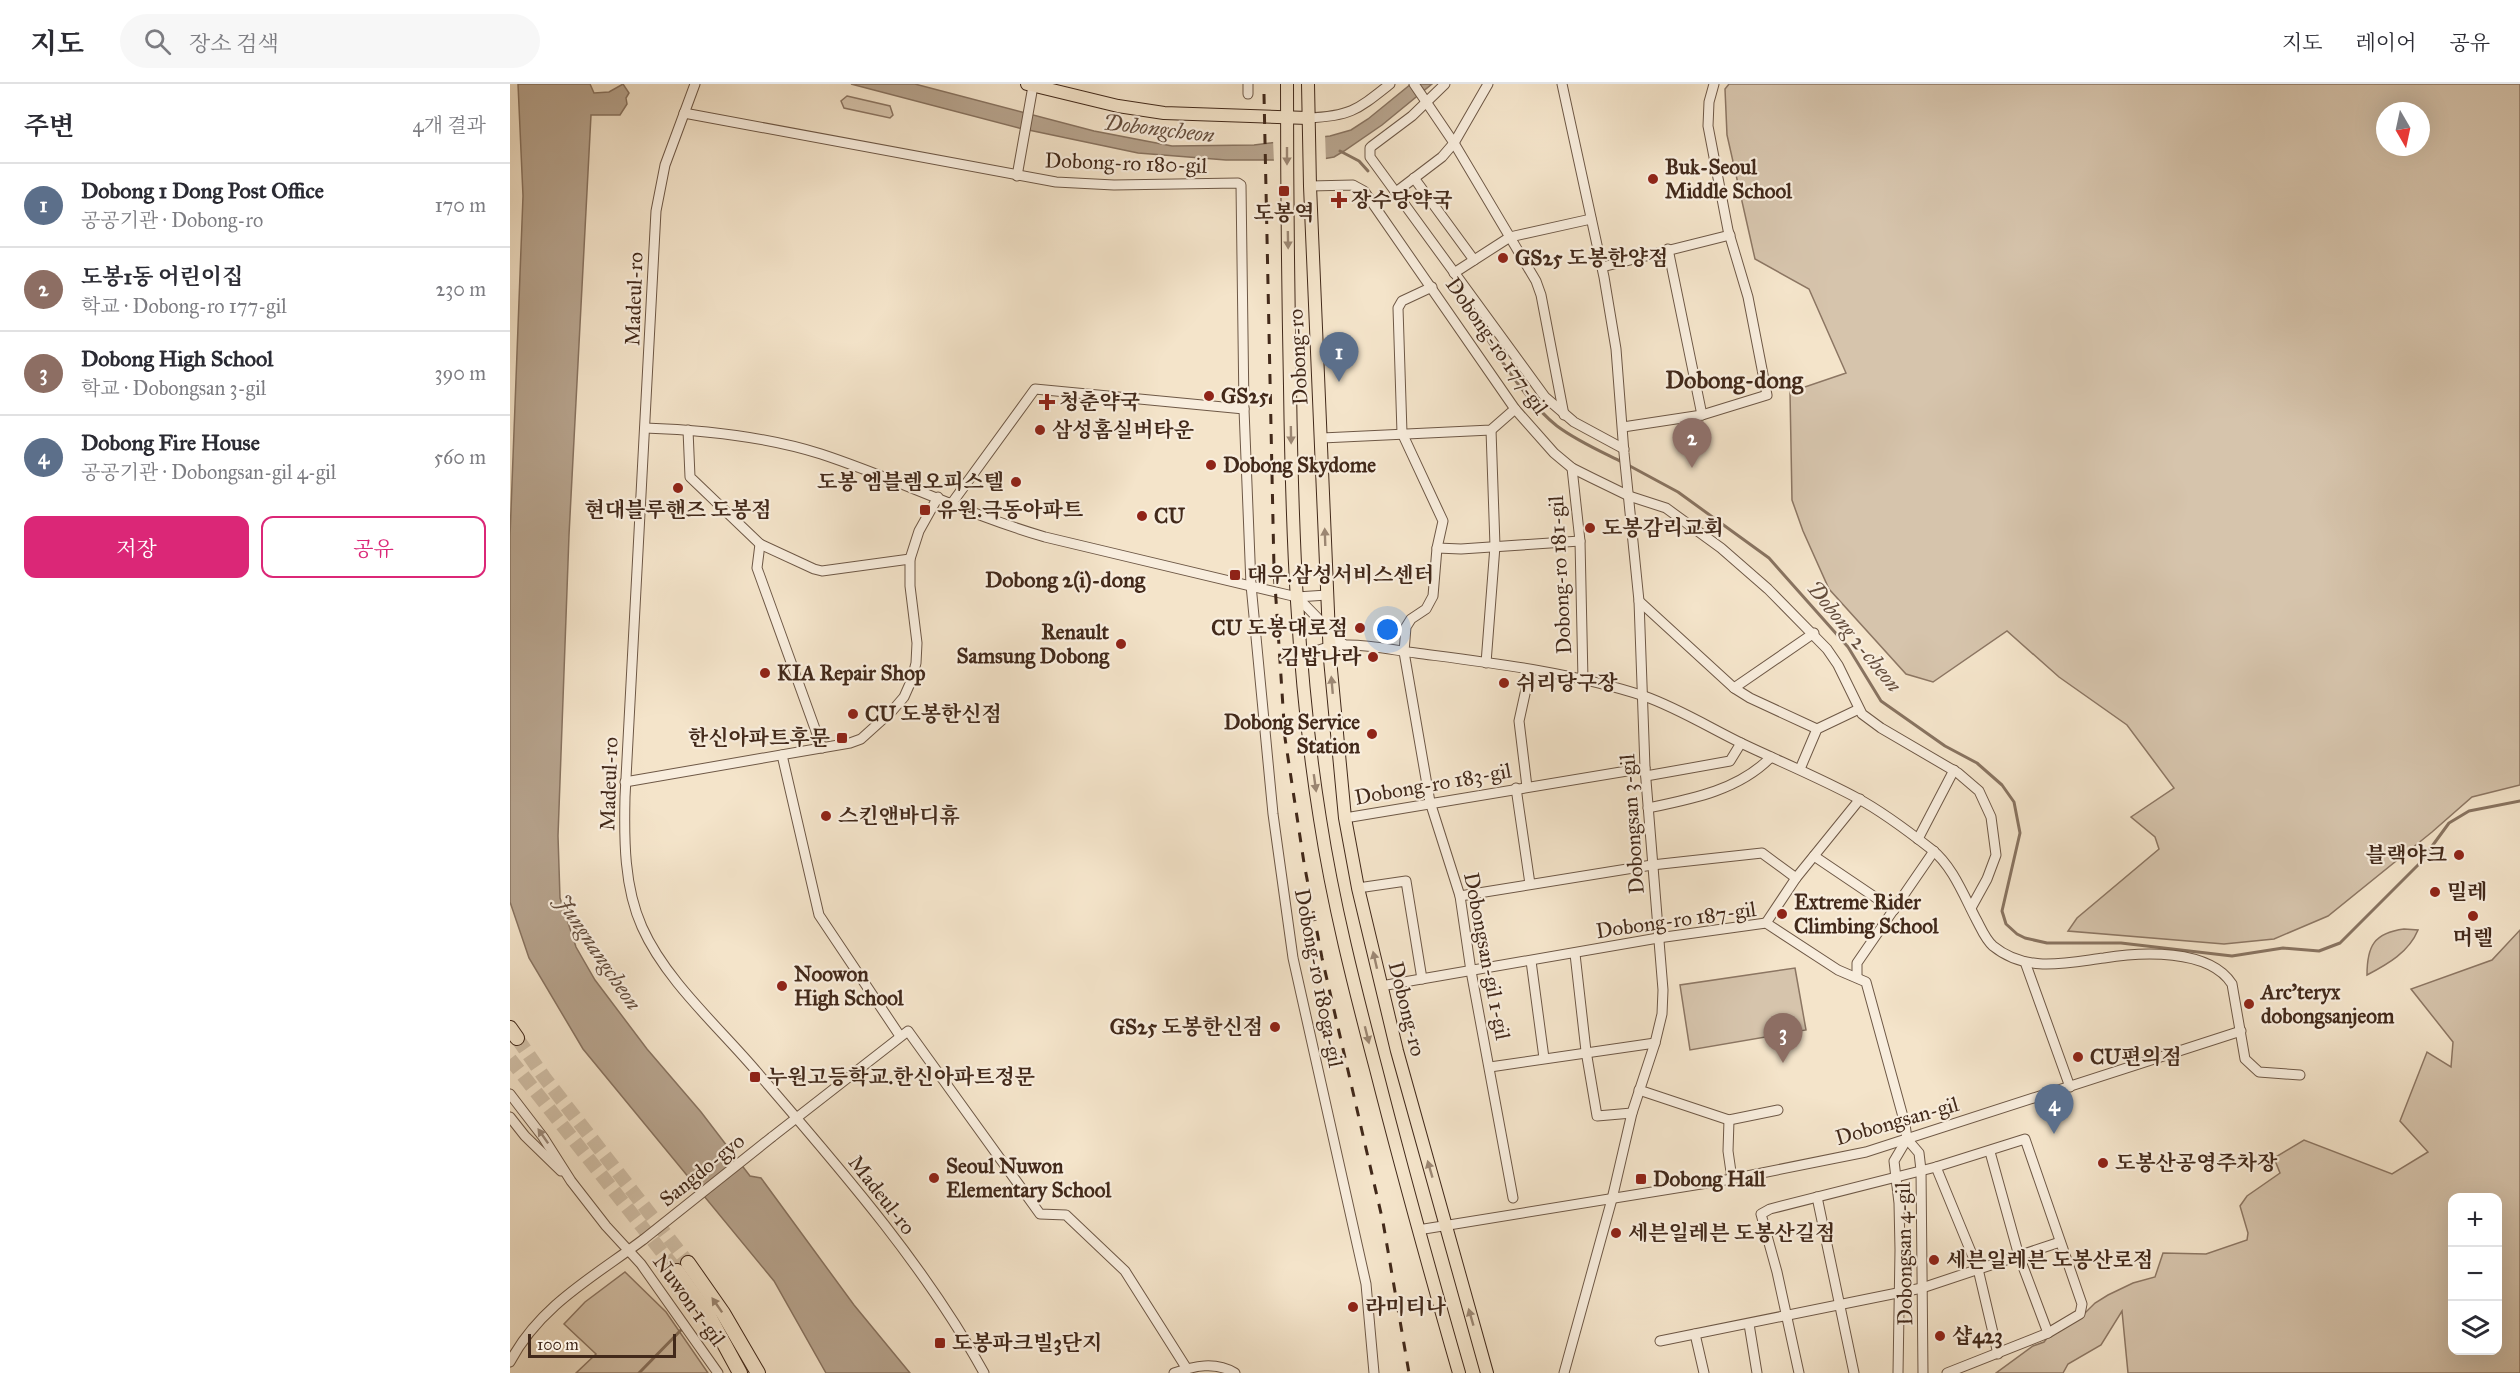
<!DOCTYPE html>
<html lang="ko">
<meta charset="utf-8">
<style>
body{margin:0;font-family:"IM FELL Great Primer","Noto Serif KR",serif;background:#f7f7f7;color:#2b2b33}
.controls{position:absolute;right:18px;bottom:18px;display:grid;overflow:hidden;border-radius:12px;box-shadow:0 6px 24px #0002}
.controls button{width:54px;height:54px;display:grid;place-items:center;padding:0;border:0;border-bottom:2px solid #e1e1e2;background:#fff;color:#2b2b33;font:30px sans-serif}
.compass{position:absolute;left:1866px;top:18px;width:54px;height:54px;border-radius:50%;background:#fff;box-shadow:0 6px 24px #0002;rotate:171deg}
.scale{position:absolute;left:18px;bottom:15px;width:148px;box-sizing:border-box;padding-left:6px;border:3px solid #42291a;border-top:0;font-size:16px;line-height:21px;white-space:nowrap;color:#42291a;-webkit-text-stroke:4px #f8eddd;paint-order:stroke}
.you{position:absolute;left:878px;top:546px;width:21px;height:21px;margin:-15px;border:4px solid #fff;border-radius:50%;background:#1a73e8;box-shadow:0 0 0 9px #1a73e833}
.badge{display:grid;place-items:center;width:39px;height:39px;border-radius:50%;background:#db2777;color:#fff;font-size:20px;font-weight:700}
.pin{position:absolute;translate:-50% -50px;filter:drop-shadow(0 2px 3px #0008)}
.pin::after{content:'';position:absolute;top:32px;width:21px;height:18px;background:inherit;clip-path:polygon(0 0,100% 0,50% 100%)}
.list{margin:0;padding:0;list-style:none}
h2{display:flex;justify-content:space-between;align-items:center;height:78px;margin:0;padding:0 24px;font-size:26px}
h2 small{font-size:20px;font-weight:400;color:#7c7c81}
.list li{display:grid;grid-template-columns:39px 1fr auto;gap:18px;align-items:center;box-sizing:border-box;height:84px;padding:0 24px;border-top:2px solid #e1e1e2}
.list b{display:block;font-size:22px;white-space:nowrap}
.list p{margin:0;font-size:20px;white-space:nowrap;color:#7c7c81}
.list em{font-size:20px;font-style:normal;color:#7c7c81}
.actions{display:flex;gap:12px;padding:18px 24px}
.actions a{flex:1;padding:14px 0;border:2px solid #db2777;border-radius:12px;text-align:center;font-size:21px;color:#db2777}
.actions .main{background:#db2777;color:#fff}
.icon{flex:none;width:33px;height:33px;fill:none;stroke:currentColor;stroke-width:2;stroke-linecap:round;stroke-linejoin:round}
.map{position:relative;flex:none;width:2010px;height:1289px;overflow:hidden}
header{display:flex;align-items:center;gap:36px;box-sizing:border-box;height:84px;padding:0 30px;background:#fff;border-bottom:2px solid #e1e1e2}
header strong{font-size:28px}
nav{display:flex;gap:33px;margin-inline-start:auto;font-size:21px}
.search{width:420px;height:54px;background:#f7f7f7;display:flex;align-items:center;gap:15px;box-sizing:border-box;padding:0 21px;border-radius:33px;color:#7c7c81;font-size:22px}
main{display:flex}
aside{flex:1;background:#fff}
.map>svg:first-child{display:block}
.green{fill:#d6c4ac;stroke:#8c7663;stroke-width:1.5;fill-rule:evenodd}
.water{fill:#b7a48e;stroke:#887360;stroke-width:1.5}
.pier{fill:#f4e4ca}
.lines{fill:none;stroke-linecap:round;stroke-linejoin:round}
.stream{stroke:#887360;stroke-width:3}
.highway-tunnel{stroke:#d0bfa7;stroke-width:14;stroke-dasharray:14 7;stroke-linecap:butt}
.minor-casing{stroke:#6e5846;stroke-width:11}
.major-casing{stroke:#42291a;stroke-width:14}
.highway-casing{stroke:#42291a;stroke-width:16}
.minor{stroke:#f8eddd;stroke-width:9}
.major{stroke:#f4e4ca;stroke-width:12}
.highway{stroke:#f4e4ca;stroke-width:14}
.rail{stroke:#42291a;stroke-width:3;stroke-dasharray:10 10;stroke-linecap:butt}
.minor-bridge-casing{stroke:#6e5846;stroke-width:11;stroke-linecap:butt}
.minor-bridge{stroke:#f8eddd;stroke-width:9}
.oneway{fill:#9b8672}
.oneway2{fill:#9d8b7c}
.poi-dot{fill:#8f2418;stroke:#f8eddd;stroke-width:2}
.labels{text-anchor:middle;stroke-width:4.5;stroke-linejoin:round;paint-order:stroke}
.street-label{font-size:21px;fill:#42291a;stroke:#f8eddd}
.poi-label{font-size:21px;font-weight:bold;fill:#42291a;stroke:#f8eddd;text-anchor:start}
.water-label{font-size:22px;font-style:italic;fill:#654e3d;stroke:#f8eddd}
.neighbourhood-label{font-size:22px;font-weight:bold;fill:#42291a;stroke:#f8eddd}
.quarter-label{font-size:24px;font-weight:bold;fill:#42291a;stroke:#f8eddd}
</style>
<header>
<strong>지도</strong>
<div class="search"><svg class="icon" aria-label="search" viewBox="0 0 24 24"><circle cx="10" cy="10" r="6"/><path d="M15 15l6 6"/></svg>장소 검색</div>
<nav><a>지도</a><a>레이어</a><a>공유</a></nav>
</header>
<main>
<aside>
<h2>주변<small>4개 결과</small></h2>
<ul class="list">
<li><span class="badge" style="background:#5c6f8a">1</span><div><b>Dobong 1 Dong Post Office</b><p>공공기관 · Dobong-ro</p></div><em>170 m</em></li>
<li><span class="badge" style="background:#8d6e63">2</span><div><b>도봉1동 어린이집</b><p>학교 · Dobong-ro 177-gil</p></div><em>230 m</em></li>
<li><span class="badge" style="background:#8d6e63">3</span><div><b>Dobong High School</b><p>학교 · Dobongsan 3-gil</p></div><em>390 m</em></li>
<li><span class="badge" style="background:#5c6f8a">4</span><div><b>Dobong Fire House</b><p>공공기관 · Dobongsan-gil 4-gil</p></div><em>560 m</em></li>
</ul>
<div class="actions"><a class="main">저장</a><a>공유</a></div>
</aside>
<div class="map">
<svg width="2010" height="1289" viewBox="0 0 2010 1289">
<rect width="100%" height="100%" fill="#f4e4ca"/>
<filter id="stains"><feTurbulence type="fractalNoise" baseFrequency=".00333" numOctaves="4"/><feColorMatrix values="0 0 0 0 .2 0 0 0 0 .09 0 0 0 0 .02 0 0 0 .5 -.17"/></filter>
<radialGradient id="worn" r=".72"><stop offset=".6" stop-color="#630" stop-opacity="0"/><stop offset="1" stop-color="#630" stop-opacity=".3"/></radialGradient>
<g class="green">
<path d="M1219 0H2010V701L1962 713 1922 748 1818 832 1764 855 1714 860 1558 847 1567 834 1649 765 1645 753 1621 733 1664 704 1617 641 1549 593 1497 547 1423 598 1396 590 1319 505 1293 447 1282 416 1280 308 1336 289 1299 205 1245 175 1217 51 1215 5ZM1875 27H1911V63H1875Z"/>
<polygon points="337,12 380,22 383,31 380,34 334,24 331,17"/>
<path d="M1894 845 1908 846C1899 868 1878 880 1857 891 1857 862 1864 849 1894 845Z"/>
<path d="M2010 846V1289H1618L1612 1227 1591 1261 1558 1280 1553 1289H1486L1523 1262 1534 1258 1543 1246 1575 1229 1585 1219 1598 1211 1623 1199 1645 1193 1653 1169 1696 1170 1737 1156 1738 1149 1730 1122 1737 1112 1770 1089 1764 1074 1794 1056 1882 1090 1918 1068 1890 1037 1917 968 1941 983 1943 958 1901 905 1982 876ZM1942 1114H1988V1266H1942Z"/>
<polygon points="1285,884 1296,946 1180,966 1170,901"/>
<polygon points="115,1188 156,1228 198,1289 66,1289 86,1270 54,1240 75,1218"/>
</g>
<g class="water">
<polygon points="8,0 80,0 84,9 99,8 113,0 119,9 116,14 117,20 110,31 81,31 59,451 48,752 50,814 66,863 85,896 137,965 191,1028 240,1092 251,1094 344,1221 400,1289 316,1289 264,1197 73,965 19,874 0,818 0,452 13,112"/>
<polygon points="341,0 405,0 584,47 662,62 744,61 820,52 841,46 858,35 901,0 922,0 872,41 834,67 824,73 807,76 716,76 628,69 509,44"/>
</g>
<polygon class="pier" points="815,49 816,78 764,79 763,55"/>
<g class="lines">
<g class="stream">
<polyline points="830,67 849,77 858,87"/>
<path d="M961 231C986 267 1013 315 1047 342 1067 357 1090 367 1112 378"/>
<polyline points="1118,381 1168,408 1259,474 1338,563 1371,617 1435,662 1467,679 1492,701 1504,718 1510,749 1492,827 1496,840 1507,850 1515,854 1537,859 1611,859 1722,872 1773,864 1809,867 1830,859 1909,780 1939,739 1959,727 2010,717"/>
<polyline points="129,1289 171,1246"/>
</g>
<g class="highway-tunnel">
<polyline points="7,954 34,993 178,1179"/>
<polyline points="0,975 167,1187"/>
</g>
<g class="minor-casing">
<g id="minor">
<path d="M185 0 155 81 146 127 115 713C114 755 114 803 132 843 156 897 209 943 247 988 327 1081 415 1181 474 1289"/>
<polyline points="738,0 738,10"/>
<polyline points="904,0 944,59 1026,197 1031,211 1054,331"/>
<polyline points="935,0 902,32 862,62 860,64 860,73 1035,313 1064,338 1114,365"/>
<polyline points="1052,0 1094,193 1106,265 1114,369 1129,517 1135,684 1153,906 1152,930 1145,959 1122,1029 1102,1115 1054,1289"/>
<polyline points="174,29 546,98 604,101 728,99 731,101 734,325 741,501 763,730 783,874 856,1200 864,1289"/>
<path d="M798 34C841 32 847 26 880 0"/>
<polyline points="507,92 523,2"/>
<polyline points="904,94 964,176"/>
<polyline points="800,102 843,101 854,107 1005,325 1044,369 1062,384 1082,394 1119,412 1156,424 1211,464 1258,505 1317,565 1328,581 1352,630 1371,644 1448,689 1469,707 1481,733 1486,771 1477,795 1461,824"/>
<polyline points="886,108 932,73 944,59 978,0"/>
<polyline points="1158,165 1192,331"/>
<polyline points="1092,183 1220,151"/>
<polyline points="944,189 1000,153 1081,135"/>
<polyline points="922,203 892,217 888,224 892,349 933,437 927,464 923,512 916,525 901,535 896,543 894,568 920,718 950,812 961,887 1003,1114"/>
<polyline points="1113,343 1192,331 1257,311 1238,213 1218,146 1198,42 1199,18 1204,0"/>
<path d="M135 344C194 346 254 352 311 370 387 395 459 431 535 453L787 513 817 511"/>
<polyline points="178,346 180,393 250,460 304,485 312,487 400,475"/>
<polyline points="812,354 981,346 1005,325"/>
<polyline points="1062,384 1070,457 1073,596"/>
<polyline points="442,419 525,305 734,325"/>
<polyline points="250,460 247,484 312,664"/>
<polyline points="927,464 951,465 1070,457"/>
<polyline points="787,513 834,561"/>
<polyline points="1129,517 1224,604 1240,614 1307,645"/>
<path d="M791 578C819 549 871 565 906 569 982 579 1061 588 1134 612 1168 624 1200 644 1233 660 1271 678 1310 694 1347 714 1373 728 1398 747 1421 765 1442 781 1454 812 1466 835 1471 844 1475 855 1483 862 1516 889 1555 879 1594 874 1630 868 1699 864 1722 900L1735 975 1749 988 1790 991"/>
<polyline points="976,579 985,462 981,346"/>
<polyline points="1224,604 1304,549"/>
<polyline points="272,671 309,831 390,952"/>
<polyline points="1290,685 1307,645 1349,625"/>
<polyline points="1136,692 1220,677 1231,659"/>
<polyline points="115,698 340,659 351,655 382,627 394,613 402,595 406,579 407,559 400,502 400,475 409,447 428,413"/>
<polyline points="1017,703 1009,637 1020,587"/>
<polyline points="1006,704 1020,800"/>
<path d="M1138 724C1182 715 1229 706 1261 673"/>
<polyline points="835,734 1135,684"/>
<polyline points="1408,755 1444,686"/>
<polyline points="1304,772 1384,826"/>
<polyline points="848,804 896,797 912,895"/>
<polyline points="950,812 1142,781 1252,769 1286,794"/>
<polyline points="1256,839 1286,794 1350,715"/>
<polyline points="1065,870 1076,967 1087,1032 1122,1029"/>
<polyline points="1021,877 1034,974"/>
<polyline points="1515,878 1560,1003"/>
<polyline points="1347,893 1347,879 1424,767"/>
<polyline points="871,902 1148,854 1256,839 1328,886 1356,898 1395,1040 1397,1055"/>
<polyline points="980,983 1145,959"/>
<polyline points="1129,1006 1219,1036 1268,1026"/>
<polyline points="0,1010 33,1053 61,1097 96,1142 131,1180 208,1289"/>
<polyline points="0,1033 15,1052 51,1087"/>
<polyline points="1219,1036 1218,1067 1222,1095"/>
<polyline points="262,1053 398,947 530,1130 556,1131 615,1187 677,1285"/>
<polyline points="1397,1055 1409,1069 1411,1086 1413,1289"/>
<polyline points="1480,1068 1509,1172 1538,1249"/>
<polyline points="1426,1083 1468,1185 1488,1270"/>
<polyline points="1307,1113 1344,1289"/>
<polyline points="908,1146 1222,1095 1356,1068 1731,947"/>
<polyline points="1239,1240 1247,1289"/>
<polyline points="1185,1250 1194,1289"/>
<polyline points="1150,1257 1412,1204 1550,1158"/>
<path d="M0 1278C30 1221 85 1192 134 1155"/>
<path d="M664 1289C684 1282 705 1277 725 1289"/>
<polyline points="1289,1289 1267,1188 1251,1130 1260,1125 1426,1083 1515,1055 1572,1220 1570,1230 1538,1249 1437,1289"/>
<polyline points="1388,1289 1390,1166 1389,1119 1384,1077 1397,1055"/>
</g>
</g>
<g class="major-casing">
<g id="major">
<polyline points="517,0 608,22 654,29 798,34"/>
<path d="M777 0C777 101 778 202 780 302 782 447 787 592 810 735 823 819 844 902 866 985 892 1087 920 1188 949 1289"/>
<polyline points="798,0 800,102 820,575 835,734 848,804 887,967 977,1289"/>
</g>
</g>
<g class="highway-casing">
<g id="highway">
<polyline points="0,944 7,954"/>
<polyline points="178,1179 213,1229 248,1289"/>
<polyline points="167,1187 199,1232 230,1289"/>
</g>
</g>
<use href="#minor" class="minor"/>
<use href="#major" class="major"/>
<use href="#highway" class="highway"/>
<polyline class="rail" points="754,10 764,485 775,654 794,779 812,874 873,1138 899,1289"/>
<g class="minor-bridge-casing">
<polyline id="minor-bridge" points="134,1155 262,1053"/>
</g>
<use href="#minor-bridge" class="minor-bridge"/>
</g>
<defs><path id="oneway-solid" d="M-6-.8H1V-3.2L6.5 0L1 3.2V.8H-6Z" transform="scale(1.5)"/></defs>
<g class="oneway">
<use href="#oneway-solid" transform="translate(777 72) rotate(90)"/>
<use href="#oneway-solid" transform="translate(778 156) rotate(89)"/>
<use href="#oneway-solid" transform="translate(781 351) rotate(89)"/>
<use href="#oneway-solid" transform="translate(815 453) rotate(-92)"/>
<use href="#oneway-solid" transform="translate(822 601) rotate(-95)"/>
<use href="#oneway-solid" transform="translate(805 699) rotate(82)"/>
<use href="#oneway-solid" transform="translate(865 876) rotate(-103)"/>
<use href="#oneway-solid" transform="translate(857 951) rotate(76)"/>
<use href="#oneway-solid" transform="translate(920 1085) rotate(-106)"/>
<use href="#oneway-solid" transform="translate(207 1221) rotate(-125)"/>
<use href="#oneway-solid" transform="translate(961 1233) rotate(-106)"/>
</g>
<use class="oneway2" href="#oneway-solid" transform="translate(33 1052) rotate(-125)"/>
<g class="poi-dot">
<circle cx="1143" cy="95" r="6"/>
<rect x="768" y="101" width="12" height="12" rx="3"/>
<path d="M826 107h6v6h6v6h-6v6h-6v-6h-6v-6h6z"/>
<circle cx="993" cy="174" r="6"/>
<circle cx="699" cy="312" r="6"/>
<path d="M534 309h6v6h6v6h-6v6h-6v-6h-6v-6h6z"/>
<circle cx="530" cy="346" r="6"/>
<circle cx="701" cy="381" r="6"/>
<circle cx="506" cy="398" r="6"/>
<circle cx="168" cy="404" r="6"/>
<rect x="409" y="420" width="12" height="12" rx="3"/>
<circle cx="632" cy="432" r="6"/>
<circle cx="1080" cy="444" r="6"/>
<rect x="719" y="485" width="12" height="12" rx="3"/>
<circle cx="850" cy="544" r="6"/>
<circle cx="611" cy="560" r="6"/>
<circle cx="863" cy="573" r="6"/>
<circle cx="255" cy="589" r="6"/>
<circle cx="994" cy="599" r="6"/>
<circle cx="343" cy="630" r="6"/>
<circle cx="862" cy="650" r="6"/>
<rect x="326" y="648" width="12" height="12" rx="3"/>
<circle cx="316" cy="732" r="6"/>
<circle cx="1949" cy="771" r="6"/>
<circle cx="1925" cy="808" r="6"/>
<circle cx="1272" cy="830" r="6"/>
<circle cx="1963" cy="832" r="6"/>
<circle cx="272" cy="902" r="6"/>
<circle cx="1739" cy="920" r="6"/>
<circle cx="765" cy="943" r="6"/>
<circle cx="1568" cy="973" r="6"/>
<rect x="239" y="987" width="12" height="12" rx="3"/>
<circle cx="1593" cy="1079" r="6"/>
<circle cx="424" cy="1094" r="6"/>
<rect x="1125" y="1089" width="12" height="12" rx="3"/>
<circle cx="1106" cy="1149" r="6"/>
<circle cx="1424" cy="1176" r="6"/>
<circle cx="843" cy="1223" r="6"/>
<circle cx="1430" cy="1252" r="6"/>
<rect x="424" y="1253" width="12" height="12" rx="3"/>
</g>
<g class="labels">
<g class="street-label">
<text transform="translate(616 79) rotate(2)" y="7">Dobong-ro 180-gil</text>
<text transform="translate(124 215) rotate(-88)" y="7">Madeul-ro</text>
<text transform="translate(987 262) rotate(55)" y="7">Dobong-ro 177-gil</text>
<text transform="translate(788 273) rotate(-93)" y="7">Dobong-ro</text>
<text transform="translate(1050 491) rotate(-93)" y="7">Dobong-ro 181-gil</text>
<text transform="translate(99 700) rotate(-88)" y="7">Madeul-ro</text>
<text transform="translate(923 700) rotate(-10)" y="7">Dobong-ro 183-gil</text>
<text transform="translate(1122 740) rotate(-94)" y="7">Dobongsan 3-gil</text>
<text transform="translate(1166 836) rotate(-8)" y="7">Dobong-ro 187-gil</text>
<text transform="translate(977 872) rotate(79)" y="7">Dobongsan-gil 1-gil</text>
<text transform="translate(809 894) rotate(79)" y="7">Dobong-ro 180ga-gil</text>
<text transform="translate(897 925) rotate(76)" y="7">Dobong-ro</text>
<text transform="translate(1387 1037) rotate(-16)" y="7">Dobongsan-gil</text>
<text transform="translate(192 1086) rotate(-39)" y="7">Sangdo-gyo</text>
<text transform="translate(372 1111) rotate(52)" y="7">Madeul-ro</text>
<text transform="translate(1394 1170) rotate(-91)" y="7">Dobongsan 4-gil</text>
<text transform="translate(179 1216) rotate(54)" y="7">Nuwon 1-gil</text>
</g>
<g class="poi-label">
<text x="1155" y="90">Buk-Seoul<tspan x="1155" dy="24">Middle School</tspan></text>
<text x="841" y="123">장수당약국</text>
<text x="774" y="136" text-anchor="middle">도봉역</text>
<text x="1005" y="181">GS25 도봉한양점</text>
<text x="711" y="319">GS25</text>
<text x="549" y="325">청춘약국</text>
<text x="542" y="353">삼성홈실버타운</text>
<text x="713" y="388">Dobong Skydome</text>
<text x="494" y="405" text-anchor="end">도봉 엠블렘오피스텔</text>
<text x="168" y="433" text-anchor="middle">현대블루핸즈 도봉점</text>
<text x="427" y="433">유원.극동아파트</text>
<text x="644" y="439">CU</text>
<text x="1092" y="451">도봉감리교회</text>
<text x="737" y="498">대우.삼성서비스센터</text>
<text x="838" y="551" text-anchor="end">CU 도봉대로점</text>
<text x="599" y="555" text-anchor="end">Renault<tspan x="599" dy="24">Samsung Dobong</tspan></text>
<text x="851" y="580" text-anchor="end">김밥나라</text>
<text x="267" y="596">KIA Repair Shop</text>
<text x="1006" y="606">쉬리당구장</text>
<text x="355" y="637">CU 도봉한신점</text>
<text x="850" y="645" text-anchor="end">Dobong Service<tspan x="850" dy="24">Station</tspan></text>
<text x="320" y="661" text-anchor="end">한신아파트후문</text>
<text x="328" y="739">스킨앤바디휴</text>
<text x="1937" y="778" text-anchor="end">블랙야크</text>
<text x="1937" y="815">밀레</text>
<text x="1284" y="825">Extreme Rider<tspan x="1284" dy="24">Climbing School</tspan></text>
<text x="1963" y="861" text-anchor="middle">머렐</text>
<text x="284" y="897">Noowon<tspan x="284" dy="24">High School</tspan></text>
<text x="1751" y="915">Arc'teryx<tspan x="1751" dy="24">dobongsanjeom</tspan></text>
<text x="753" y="950" text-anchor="end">GS25 도봉한신점</text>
<text x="1580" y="980">CU편의점</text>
<text x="257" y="1000">누원고등학교.한신아파트정문</text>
<text x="1605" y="1086">도봉산공영주차장</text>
<text x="436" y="1089">Seoul Nuwon<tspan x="436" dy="24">Elementary School</tspan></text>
<text x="1143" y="1102">Dobong Hall</text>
<text x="1118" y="1156">세븐일레븐 도봉산길점</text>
<text x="1436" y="1183">세븐일레븐 도봉산로점</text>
<text x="855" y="1230">라미티나</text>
<text x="1442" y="1259">샵423</text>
<text x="442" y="1266">도봉파크빌3단지</text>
</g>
<g class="water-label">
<text transform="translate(649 44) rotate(7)" y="8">Dobongcheon</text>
<text transform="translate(1345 552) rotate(51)" y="8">Dobong 2-cheon</text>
<text transform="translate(89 868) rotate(56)" y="8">Jungnangcheon</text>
</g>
<g class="neighbourhood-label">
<text x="555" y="503">Dobong 2(i)-dong</text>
</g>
<g class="quarter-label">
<text x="1224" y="304">Dobong-dong</text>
</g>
</g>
<rect width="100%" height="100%" filter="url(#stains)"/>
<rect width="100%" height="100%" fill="url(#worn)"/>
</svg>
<div class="controls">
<button>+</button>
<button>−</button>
<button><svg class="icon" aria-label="layers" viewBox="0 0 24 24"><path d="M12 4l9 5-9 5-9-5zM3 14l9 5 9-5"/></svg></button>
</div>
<svg class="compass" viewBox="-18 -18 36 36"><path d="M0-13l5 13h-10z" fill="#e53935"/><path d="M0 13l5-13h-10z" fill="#7c7c81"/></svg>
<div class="scale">100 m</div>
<div class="you"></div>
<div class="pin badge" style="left:829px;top:298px;background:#5c6f8a">1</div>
<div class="pin badge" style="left:1182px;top:384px;background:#8d6e63">2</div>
<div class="pin badge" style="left:1273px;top:979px;background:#8d6e63">3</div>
<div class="pin badge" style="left:1544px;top:1050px;background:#5c6f8a">4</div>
</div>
</main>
